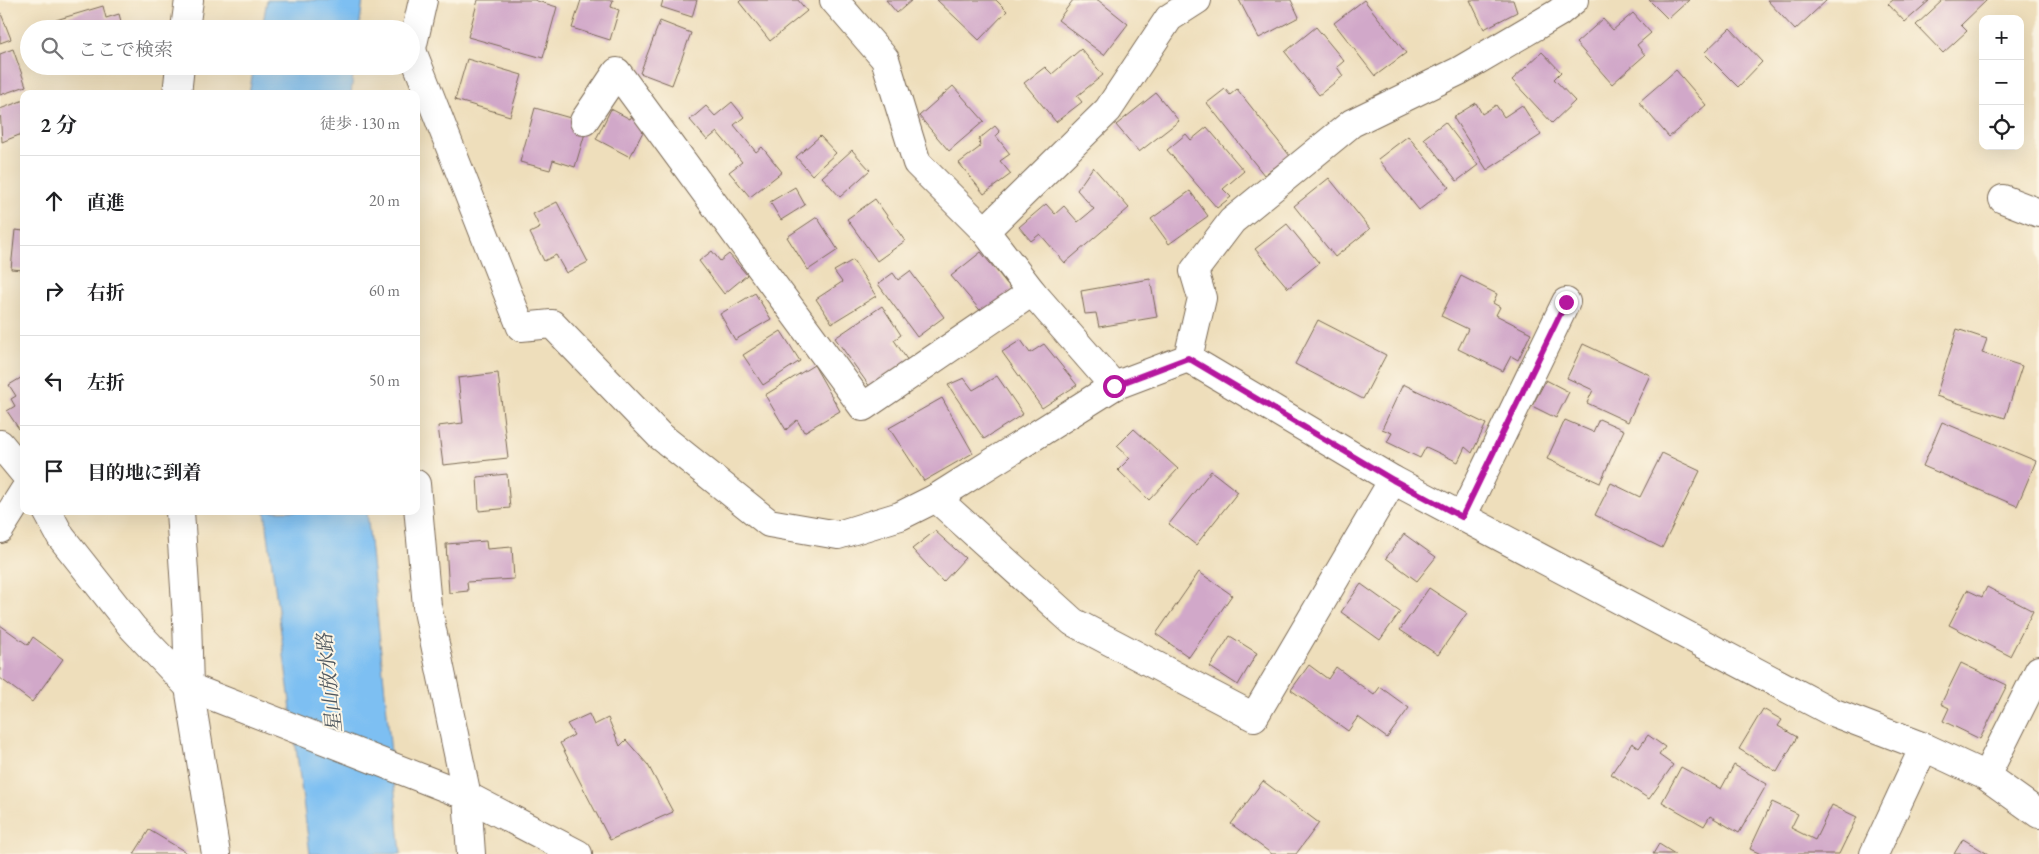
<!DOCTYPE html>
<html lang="ja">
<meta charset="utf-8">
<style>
body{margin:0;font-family:"EB Garamond","Noto Serif JP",serif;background:#f2f2f2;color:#202124}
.controls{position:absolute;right:15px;top:15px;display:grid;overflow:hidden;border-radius:10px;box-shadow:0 5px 20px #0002}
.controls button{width:45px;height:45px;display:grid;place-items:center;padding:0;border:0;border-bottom:1px solid #e0e0e0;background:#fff;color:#202124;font:25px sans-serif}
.stop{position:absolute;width:15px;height:15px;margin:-11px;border:4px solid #b5179e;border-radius:50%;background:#fff}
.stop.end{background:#b5179e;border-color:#fff;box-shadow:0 1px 5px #0008}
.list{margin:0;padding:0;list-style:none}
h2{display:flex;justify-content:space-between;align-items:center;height:65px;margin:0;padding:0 20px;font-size:21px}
h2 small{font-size:16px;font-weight:400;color:#757577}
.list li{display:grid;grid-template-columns:32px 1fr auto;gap:15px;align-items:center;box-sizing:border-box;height:90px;padding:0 20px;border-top:1px solid #e0e0e0}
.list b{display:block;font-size:19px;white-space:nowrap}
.list em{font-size:16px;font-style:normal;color:#757577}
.icon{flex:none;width:28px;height:28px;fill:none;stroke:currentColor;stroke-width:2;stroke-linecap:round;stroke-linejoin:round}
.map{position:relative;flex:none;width:2039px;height:854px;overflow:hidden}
.search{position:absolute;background:#fff;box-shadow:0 5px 20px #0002;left:20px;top:20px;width:400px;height:55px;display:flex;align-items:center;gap:12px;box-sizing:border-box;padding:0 18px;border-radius:28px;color:#757577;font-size:19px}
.panel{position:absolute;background:#fff;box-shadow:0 5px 20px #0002;left:20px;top:90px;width:400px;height:425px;border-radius:10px}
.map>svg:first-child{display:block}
.water{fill:#7dbff2;stroke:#5c7488}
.building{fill:#d1a8c9}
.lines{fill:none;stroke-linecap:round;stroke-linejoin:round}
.minor-casing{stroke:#7a6955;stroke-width:30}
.minor{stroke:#fff;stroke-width:28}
.route{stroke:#b5179e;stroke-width:6}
.labels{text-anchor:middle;stroke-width:4;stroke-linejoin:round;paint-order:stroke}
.water-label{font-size:20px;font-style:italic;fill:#4f575e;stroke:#fcf5e5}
</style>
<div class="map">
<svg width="2039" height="854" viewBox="0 0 2039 854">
<rect width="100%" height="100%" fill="#fcf5e5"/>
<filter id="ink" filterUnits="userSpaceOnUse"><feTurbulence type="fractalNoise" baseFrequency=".02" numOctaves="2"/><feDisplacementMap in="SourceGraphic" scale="10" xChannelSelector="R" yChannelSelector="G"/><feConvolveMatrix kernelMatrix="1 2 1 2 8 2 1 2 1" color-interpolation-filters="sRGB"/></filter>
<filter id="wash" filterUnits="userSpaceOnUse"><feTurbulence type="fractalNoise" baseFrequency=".0096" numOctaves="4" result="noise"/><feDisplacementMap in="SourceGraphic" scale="20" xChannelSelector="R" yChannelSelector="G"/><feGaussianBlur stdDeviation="1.12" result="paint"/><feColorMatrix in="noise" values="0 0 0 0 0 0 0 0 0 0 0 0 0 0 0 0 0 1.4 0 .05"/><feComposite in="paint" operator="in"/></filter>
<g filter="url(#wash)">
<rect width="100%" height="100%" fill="#eedebb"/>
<g class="water">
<polygon points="267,0 363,0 359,29 262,29"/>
<polygon points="254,66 354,66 351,94 249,94"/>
<polygon points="265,511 367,511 401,854 310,854"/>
</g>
<g id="blocks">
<g class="building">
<polygon points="478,0 534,0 557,7 543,58 468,37"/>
<polygon points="581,0 613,0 611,7 619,10 610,40 572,28"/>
<polygon points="663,0 697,0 692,17 661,7"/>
<polygon points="741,0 798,0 807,11 770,41 739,2"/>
<polygon points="886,0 912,0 897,13"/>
<polygon points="937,0 996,0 1007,11 979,40"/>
<polygon points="1073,0 1098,0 1128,24 1104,55 1058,20"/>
<polygon points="1239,0 1291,0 1299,17 1259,38"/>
<polygon points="1364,0 1406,53 1375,76 1334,23"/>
<polygon points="1470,0 1513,0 1517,12 1484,29"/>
<polygon points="1649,0 1689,0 1668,19"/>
<polygon points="1767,0 1827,0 1795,30"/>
<polygon points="1893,0 1930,0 1905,22 1888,4"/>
<polygon points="1943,0 1987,0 1961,25 1967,31 1943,53 1916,25"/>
<polygon points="103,6 106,18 119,14 123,29 59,29 56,20"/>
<polygon points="0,11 11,39 0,43"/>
<polygon points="1633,13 1651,33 1637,45 1645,55 1612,84 1576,43 1603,19 1613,30"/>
<polygon points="660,21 691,33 672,85 640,73"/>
<polygon points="1316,27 1344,61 1337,67 1343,76 1319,95 1285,52"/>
<polygon points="1730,28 1762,62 1738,87 1704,53"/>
<polygon points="13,49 26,86 0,95 0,54"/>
<polygon points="1081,49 1103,75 1077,96 1082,102 1056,122 1024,83 1045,67 1052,74"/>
<polygon points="1542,52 1561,72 1554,79 1575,101 1552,123 1512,80"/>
<polygon points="467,59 522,75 510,116 455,100"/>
<polygon points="1676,70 1706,105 1669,137 1639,102"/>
<polygon points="953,86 984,121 949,151 919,116"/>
<polygon points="1225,89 1230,95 1237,89 1290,156 1264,175 1207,103"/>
<polygon points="1156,93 1179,121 1139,152 1116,125"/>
<polygon points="24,100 24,133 2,142 0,109"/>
<polygon points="732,102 744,117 734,125 756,152 762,147 782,172 750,197 729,172 742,162 717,132 707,140 690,120 706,106 715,116"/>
<polygon points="1476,103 1482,114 1496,105 1504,117 1522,105 1541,135 1487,170 1453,117"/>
<polygon points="535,108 588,123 575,167 553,160 550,170 520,162"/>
<polygon points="611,109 630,119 633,114 647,124 630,157 596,139"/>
<polygon points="1445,122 1478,165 1457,181 1424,138"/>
<polygon points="995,126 1000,132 996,136 1010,154 1000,161 1011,174 984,194 959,163 980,147 979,139"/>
<polygon points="1207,127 1244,171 1223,189 1231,197 1217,208 1167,150 1186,134 1191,140"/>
<polygon points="820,136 836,153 812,175 796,157"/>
<polygon points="1408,136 1449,187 1419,210 1378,159"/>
<polygon points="852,150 870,170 840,197 822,177"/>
<polygon points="1093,167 1129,208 1065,263 1040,234 1031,241 1019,227 1046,204 1055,214 1064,206 1078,222 1094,209 1077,190"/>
<polygon points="1329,178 1370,229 1335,257 1294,206"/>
<polygon points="795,187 805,205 781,220 770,202"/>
<polygon points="1190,191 1208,216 1169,244 1151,219"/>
<polygon points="875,199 905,241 877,261 847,219"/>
<polygon points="557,202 588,262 566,273 556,255 544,261 530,233 540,228 533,214"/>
<polygon points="817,217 838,250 808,270 787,237"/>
<polygon points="1287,224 1319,263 1288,288 1255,249"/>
<polygon points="15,230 24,231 24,270 11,269"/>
<polygon points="712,251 720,261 729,254 747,275 724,294 699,261"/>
<polygon points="981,252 1013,291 984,315 951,276"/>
<polygon points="853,260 876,296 832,323 816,299 842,282 834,271"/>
<polygon points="910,271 944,317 917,337 878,284 893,273 898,280"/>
<polygon points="1461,276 1497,294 1493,303 1500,307 1496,315 1531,333 1518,360 1511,356 1503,371 1458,349 1468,329 1441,316"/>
<polygon points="1150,279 1157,317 1099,327 1096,313 1085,314 1081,291"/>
<polygon points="755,293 771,319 735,340 720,314"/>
<polygon points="882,306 901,335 894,340 908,361 870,387 835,338"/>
<polygon points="1318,320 1386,355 1363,399 1295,364"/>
<polygon points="1957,329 1987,339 1982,353 2022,366 2005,418 1936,396"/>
<polygon points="781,331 800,361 763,385 743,355"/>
<polygon points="1021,340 1030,353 1044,344 1077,385 1042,408 1002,352"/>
<polygon points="1583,344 1650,375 1628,422 1587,403 1593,390 1567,378"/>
<polygon points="814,365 840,411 804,432 797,420 786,430 765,395"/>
<polygon points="498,373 508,458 443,465 438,426 463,423 458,378"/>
<polygon points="24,376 24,427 19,429 7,411 15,406 11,399 16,396 9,385"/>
<polygon points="997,376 1023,414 984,439 948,385 964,378 973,390"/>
<polygon points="1546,380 1569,392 1556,418 1532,406"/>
<polygon points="1403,384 1486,424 1472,453 1465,447 1458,462 1426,447 1420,458 1387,442 1392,433 1382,429"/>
<polygon points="942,398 973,453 924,481 889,428"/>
<polygon points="1599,419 1624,430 1600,483 1547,459 1565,420 1593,432"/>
<polygon points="1942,422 2036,461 2017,506 1923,466"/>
<polygon points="1134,429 1178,469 1149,500 1118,470 1130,458 1117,446"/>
<polygon points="1662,453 1700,471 1662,548 1595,515 1611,483 1640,497"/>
<polygon points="1211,471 1238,492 1196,545 1169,524"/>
<polygon points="507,474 510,508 479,511 477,477"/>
<polygon points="935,531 965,558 943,582 912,549"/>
<polygon points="1404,534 1436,557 1417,581 1386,558"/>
<polygon points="486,541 487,549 512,547 514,579 467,582 468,591 449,593 446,544"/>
<polygon points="1199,572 1232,595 1189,657 1156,634"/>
<polygon points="1361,584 1400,612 1380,640 1341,612"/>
<polygon points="1987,587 2033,611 2010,656 1949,625 1967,590 1982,597"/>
<polygon points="1429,588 1467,613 1438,655 1400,630"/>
<polygon points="0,625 28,645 33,637 63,659 32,702 0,678"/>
<polygon points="1230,636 1257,653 1238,685 1210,667"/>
<polygon points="1961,663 2007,685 1980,739 1943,721 1949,708 1941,704"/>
<polygon points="1309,665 1328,679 1336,667 1374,695 1380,687 1409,708 1387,738 1358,717 1348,731 1291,690"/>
<polygon points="1763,709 1782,720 1778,726 1797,737 1777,772 1739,749"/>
<polygon points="589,714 594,725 608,718 620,746 626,740 648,765 673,812 610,840 560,743 574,735 567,724"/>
<polygon points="1648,735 1665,747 1659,755 1673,765 1649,799 1611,774 1632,743 1639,748"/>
<polygon points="1734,765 1767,784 1739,833 1710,816 1704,826 1662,802 1681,767 1721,789"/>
<polygon points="1263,781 1319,823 1296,854 1272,854 1231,824"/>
<polygon points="1772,802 1798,814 1791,828 1815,840 1832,805 1857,817 1839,854 1761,854 1750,849"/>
<polygon points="149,830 189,854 134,854"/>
<polygon points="1963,839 1988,854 1954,854"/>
<polygon points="1659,844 1675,854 1653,854"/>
</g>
</g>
</g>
<g filter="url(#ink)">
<use href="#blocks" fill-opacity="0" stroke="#7a6955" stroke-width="1"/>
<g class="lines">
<g class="minor-casing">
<g id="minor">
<polyline points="834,0 885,59 917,163 985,231 1032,292 1114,386"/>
<polyline points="185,29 189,0"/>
<polyline points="411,48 521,327 552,324 659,435 769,523 838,535 900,516 936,498 1114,386 1188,358 1202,298 1194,271 1232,221 1352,123 1459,71 1558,13 1574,0"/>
<polyline points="411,53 423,0"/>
<polyline points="177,94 180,66"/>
<polyline points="584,121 617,72 863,407 1032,292"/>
<polyline points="2003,199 2039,213"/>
<polyline points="985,231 1108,110 1169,18 1197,0"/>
<polyline points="1188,358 1393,480 1832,712 1924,747 1986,776 2039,814"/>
<polyline points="0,444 24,473"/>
<polyline points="416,484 427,606 467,796 471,854"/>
<polyline points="936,498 1073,622 1254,717 1393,480"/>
<polyline points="47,511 61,537 133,628 189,687 467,796 578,854"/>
<polyline points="180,511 187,619 189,687 216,854"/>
<polyline points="1462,517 1566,302"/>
<polyline points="0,529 24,491"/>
<polyline points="1986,776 2039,670"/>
<polyline points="1874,854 1924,747"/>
</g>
</g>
<use href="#minor" class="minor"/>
</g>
</g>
<g class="lines" filter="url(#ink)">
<polyline class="route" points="1114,386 1188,358 1393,480 1462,517 1566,302"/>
</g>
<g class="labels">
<g class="water-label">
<text transform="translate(329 683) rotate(-96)" y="7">星山放水路</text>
</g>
</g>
</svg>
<div class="controls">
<button>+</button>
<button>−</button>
<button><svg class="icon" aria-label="locate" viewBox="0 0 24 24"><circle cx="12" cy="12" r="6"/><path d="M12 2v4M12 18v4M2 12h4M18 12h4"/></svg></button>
</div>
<div class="stop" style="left:1114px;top:386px"></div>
<div class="stop end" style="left:1566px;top:302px"></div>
<div class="search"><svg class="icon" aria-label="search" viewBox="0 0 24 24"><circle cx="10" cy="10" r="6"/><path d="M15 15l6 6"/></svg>ここで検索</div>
<section class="panel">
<h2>2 分<small>徒歩 · 130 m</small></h2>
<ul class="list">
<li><svg class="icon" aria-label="ahead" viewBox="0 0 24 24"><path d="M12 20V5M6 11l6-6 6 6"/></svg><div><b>直進</b></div><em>20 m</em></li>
<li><svg class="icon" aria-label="right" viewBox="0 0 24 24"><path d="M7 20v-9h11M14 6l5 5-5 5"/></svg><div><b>右折</b></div><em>60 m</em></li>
<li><svg class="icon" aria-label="left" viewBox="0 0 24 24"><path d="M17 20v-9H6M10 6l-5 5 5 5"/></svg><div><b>左折</b></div><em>50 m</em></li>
<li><svg class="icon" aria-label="arrive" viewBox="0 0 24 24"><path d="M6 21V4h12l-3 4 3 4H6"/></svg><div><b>目的地に到着</b></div></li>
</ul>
</section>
</div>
